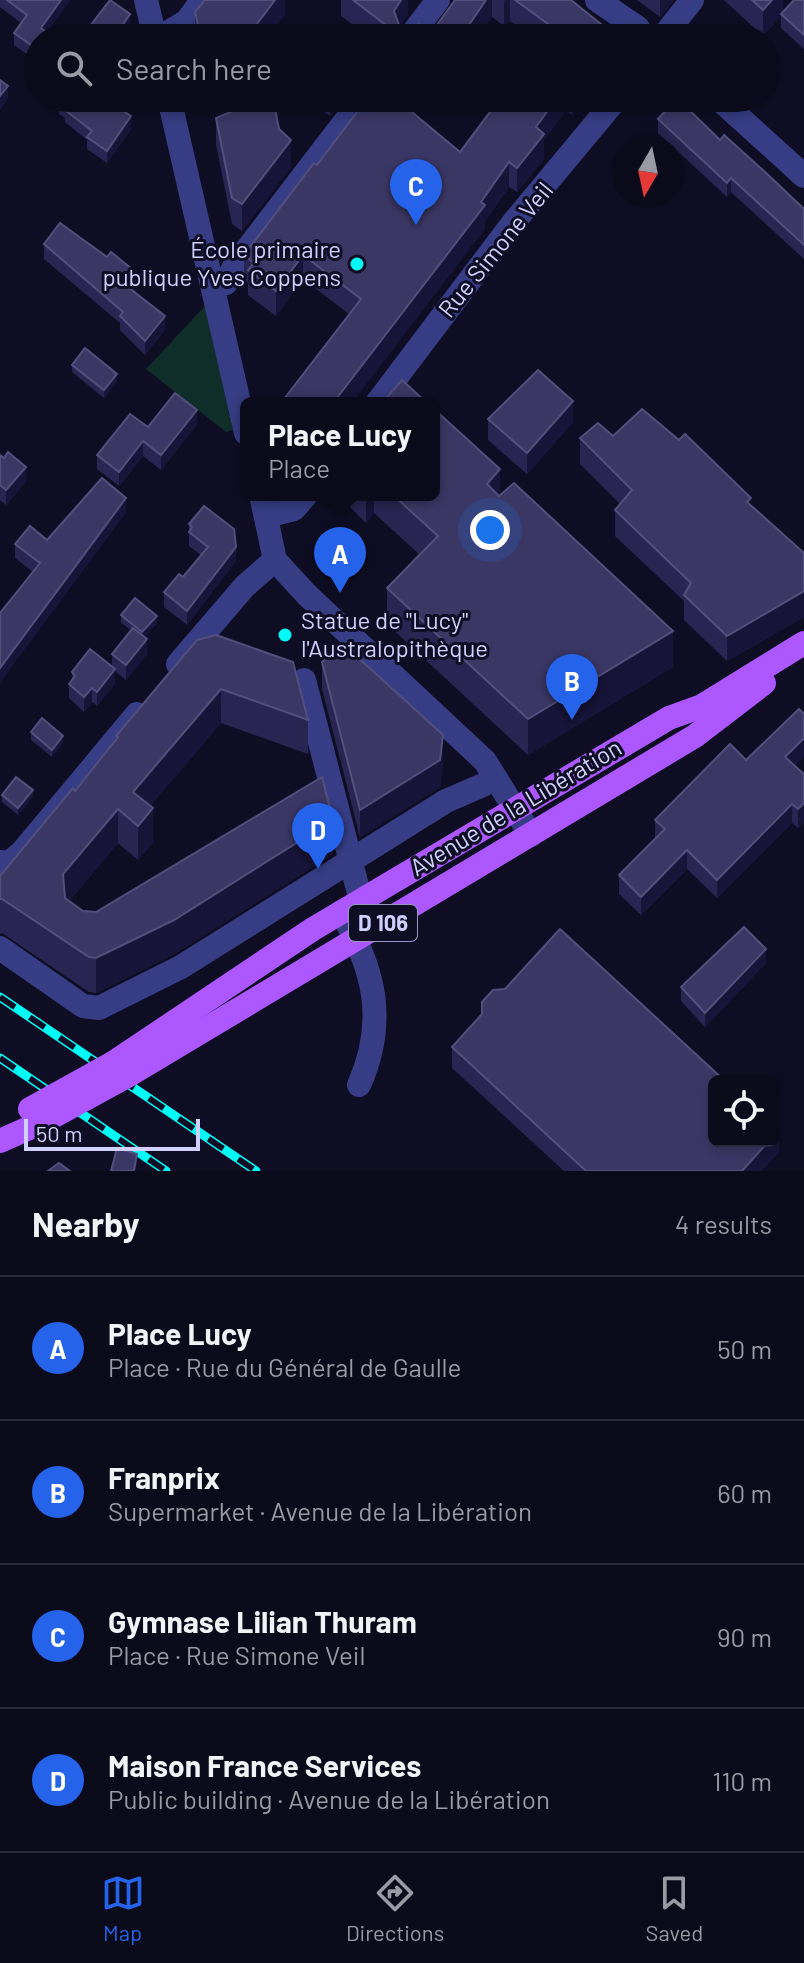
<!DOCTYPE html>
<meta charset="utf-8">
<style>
body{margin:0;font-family:Barlow,sans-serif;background:#181828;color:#f1f3f6}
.controls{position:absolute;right:24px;bottom:24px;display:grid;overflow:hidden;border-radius:12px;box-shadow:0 4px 12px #0003}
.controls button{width:72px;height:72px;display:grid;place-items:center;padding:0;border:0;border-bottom:2px solid #2a2b3a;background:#0a0a1b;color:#f1f3f6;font:40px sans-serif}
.compass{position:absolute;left:612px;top:136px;width:72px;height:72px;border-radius:50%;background:#0a0a1b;box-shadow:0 4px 12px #0003;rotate:189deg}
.scale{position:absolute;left:24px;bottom:20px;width:176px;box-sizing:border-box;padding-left:8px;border:4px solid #d0d0ff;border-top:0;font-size:22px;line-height:28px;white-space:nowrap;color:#d0d0ff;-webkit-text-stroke:6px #0e0d24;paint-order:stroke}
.you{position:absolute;left:490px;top:530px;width:28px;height:28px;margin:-20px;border:6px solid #fff;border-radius:50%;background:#1a73e8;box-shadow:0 0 0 12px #1a73e833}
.badge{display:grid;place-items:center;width:52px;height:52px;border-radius:50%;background:#2563eb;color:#fff;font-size:26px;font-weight:700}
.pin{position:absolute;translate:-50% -66px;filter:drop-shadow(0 2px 4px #0008)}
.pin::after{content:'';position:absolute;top:42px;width:28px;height:24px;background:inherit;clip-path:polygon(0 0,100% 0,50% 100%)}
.popup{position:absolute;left:240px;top:397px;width:200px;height:104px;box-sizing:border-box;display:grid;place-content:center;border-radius:12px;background:#0a0a1b;filter:drop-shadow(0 2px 6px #0005);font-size:26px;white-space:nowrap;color:#999aa3}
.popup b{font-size:30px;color:#f1f3f6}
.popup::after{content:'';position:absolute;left:50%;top:100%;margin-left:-16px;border:16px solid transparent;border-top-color:#0a0a1b}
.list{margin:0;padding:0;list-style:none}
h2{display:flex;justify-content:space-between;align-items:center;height:104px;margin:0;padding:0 32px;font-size:34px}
h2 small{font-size:26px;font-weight:400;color:#999aa3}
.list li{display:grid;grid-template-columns:52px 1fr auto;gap:24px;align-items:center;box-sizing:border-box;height:144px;padding:0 32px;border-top:2px solid #2a2b3a}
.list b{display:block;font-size:30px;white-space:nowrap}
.list p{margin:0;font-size:26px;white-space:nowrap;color:#999aa3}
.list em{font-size:26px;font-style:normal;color:#999aa3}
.icon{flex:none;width:44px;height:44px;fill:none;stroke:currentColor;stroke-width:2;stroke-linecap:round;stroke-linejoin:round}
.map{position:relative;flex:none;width:804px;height:1171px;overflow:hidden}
.search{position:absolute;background:#0a0a1b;box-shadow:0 4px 12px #0003;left:24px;right:24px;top:24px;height:88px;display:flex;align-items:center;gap:20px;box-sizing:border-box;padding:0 28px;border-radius:44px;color:#999aa3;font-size:30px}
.sheet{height:680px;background:#0a0a1b}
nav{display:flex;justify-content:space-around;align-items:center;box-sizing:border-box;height:112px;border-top:2px solid #2a2b3a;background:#0a0a1b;font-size:22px;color:#999aa3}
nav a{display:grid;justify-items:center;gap:4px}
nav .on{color:#2563eb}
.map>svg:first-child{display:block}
.green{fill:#102e29}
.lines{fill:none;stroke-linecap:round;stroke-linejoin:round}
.street{stroke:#363d84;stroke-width:24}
.primary{stroke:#ac57ff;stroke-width:24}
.rail-casing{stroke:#00fbf6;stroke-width:9}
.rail{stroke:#0e0d24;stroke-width:6;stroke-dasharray:18;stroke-linecap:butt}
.primary-bridge{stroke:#ac57ff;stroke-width:24}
.wall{fill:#292552}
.shaded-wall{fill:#161438}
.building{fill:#3b3765;stroke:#524f7d;stroke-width:2}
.poi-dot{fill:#00fbf6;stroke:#0e0d24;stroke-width:3}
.labels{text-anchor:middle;stroke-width:6;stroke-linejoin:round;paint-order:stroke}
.shield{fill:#0e0d24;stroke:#9696bd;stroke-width:2}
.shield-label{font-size:22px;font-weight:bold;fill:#d0d0ff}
.poi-label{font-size:24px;fill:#d0d0ff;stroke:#0e0d24;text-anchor:end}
.street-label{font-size:24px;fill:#d0d0ff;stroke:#0e0d24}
</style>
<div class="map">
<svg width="804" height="1171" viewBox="0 0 804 1171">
<rect width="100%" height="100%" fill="#0e0d24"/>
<polygon class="green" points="205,306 233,430 226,432 146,369"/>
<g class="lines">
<g class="street">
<polyline points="146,0 155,38"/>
<polyline points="597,0 638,28 643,38"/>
<polyline points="159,38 187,21 202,0"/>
<polyline points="409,38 438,0"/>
<polyline points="662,38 692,0"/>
<polyline points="169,98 246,433"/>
<polyline points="718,98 804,176"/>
<polyline points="214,286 226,283 235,265 363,98"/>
<polyline points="377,403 513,223 617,98"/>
<polyline points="261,495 275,560 307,595 485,761 531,835"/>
<polyline points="266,516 294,509 306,495"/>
<polyline points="178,664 245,586 275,560"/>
<polyline points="304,680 361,901"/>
<polyline points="0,862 9,863 23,851 137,714"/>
<path d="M341 912C375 970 387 1022 359 1085"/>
<polyline points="0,948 83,1006 99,1008 181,967 446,801 483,785"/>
</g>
<g class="primary">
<polyline points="113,1063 313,929 669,718 702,706 804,643"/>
<polyline points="129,1075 695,736 764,683"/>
<polyline points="0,1141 45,1121"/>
</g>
<g class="rail-casing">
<g id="rail">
<polyline points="0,997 256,1171"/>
<polyline points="0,1058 166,1171"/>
</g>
</g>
<use href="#rail" class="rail"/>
<g class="primary-bridge">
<polyline points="30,1109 113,1063"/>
<polyline points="45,1121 129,1075"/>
</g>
</g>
<g class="wall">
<polygon points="0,0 70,0 47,32 38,38 38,62 14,45 14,33 21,23 0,7"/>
<polygon points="285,0 285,14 267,38 195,38 195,12"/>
<polygon points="341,0 408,0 408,14 401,25 408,28 431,33 455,0 571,0 616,38 533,38 510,21 504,26 492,17 477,38 371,38 341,16"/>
<polygon points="637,0 674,0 660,17"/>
<polygon points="724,0 783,0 783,11 804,0 804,49 781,28 781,16 763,36"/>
<polygon points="59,98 104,98 131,129 107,163 87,149 87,140 65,122 65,118 59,114 59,102 61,99"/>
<polygon points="208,98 273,98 279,129 291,167 242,231 232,224 216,145 216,118 251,103 211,111"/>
<polygon points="313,98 345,98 330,116 313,104"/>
<polygon points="506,98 586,98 572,115 566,110 544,140 544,159 517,192 509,187 485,221 485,229 349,314 303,279 276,316 248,295 248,283 244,280 244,255 317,165 354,117 354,110 414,114 460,152"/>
<polygon points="658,119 720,140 804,209 804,259 731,192 727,197 658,133"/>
<polygon points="44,244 138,288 135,292 165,330 145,355 120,330 120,323 44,259"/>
<polygon points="72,365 117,381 104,398 72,372"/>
<polygon points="488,419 573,422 527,474 488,440"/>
<polygon points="197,424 161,470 143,456 119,486 97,469 97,455 148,427"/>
<polygon points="613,436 751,505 804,553 804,617 727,661 684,620 684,601 615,536 615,510 620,504 580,464 580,438"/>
<polygon points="0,455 26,481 6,505 0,500"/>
<polygon points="338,495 500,496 673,667 528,755 387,624 387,588 420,555 374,513 366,523"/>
<polygon points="126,512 0,682 0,613 33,572 15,558 15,544 47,540"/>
<polygon points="189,524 236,561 187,625 164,607 164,592 183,577 201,555 189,546"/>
<polygon points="121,615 157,623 144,637 147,654 126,680 115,671 115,684 97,706 92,702 84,712 69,698 69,684 72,680 72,672 112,667 112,654 131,630 121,623"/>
<polygon points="197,640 308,720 308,754 221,723 150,806 153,842 138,860 118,843 69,901 83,911 96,912 333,854 174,954 96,993 89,992 2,933 0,934 0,876 75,791 116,740 116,736"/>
<polygon points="322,662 443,762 440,787 360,837 322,689"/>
<polygon points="31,732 63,743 52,757 31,740"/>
<polygon points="804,756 795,766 804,774 804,822 798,828 792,823 717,898 687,869 641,915 619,894 619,875 655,839 655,820 746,760"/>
<polygon points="2,795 33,797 18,815 2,802"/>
<polygon points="766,963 705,1027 681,1001 681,987"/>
<polygon points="452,1047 779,1152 761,1171 564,1171 452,1068"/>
</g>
<g class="shaded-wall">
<polygon points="61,0 70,0 43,38 41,28"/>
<polygon points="275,0 285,0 285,14 267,38 257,38 257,24"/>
<polygon points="401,0 408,0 408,14 396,33 394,11"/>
<polygon points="486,0 492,0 492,17 477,38 460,38"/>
<polygon points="506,0 510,0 510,21 504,26 504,1"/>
<polygon points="660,0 674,0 660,17"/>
<polygon points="772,0 783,0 783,14 781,14 781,16 763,36 763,10"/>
<polygon points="130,14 130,27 123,38 114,38"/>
<polygon points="8,86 8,99 0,110 0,96"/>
<polygon points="333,98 345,98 330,116 330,102"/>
<polygon points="406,98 429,98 401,128 401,103"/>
<polygon points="557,98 566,98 566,110 544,140 544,159 517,192 517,168 536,127"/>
<polygon points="572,98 586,98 572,115"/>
<polygon points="131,116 131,129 107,163 107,151"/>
<polygon points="291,140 291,167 242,231 242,204"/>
<polygon points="509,162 509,187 485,221 485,229 352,403 333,403"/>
<polygon points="731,178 731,192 727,197 727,183"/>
<polygon points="303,255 303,279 276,316 276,291"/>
<polygon points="138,274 138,288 128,301 128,287"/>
<polygon points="165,316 165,330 145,355 145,341"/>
<polygon points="117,374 117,381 104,398 104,390"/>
<polygon points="573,401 573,422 527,474 527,453"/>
<polygon points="197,410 197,424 161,470 161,455"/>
<polygon points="143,441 143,456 119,486 119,472"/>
<polygon points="26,467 26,481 6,505 6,490"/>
<polygon points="500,469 500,505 487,484"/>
<polygon points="366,495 374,495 374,513 366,523"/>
<polygon points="126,498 126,512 0,682 0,668"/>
<polygon points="236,547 236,561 187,625 187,611"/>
<polygon points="804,591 804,617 727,661 727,636"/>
<polygon points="157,616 157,623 142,639 142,632"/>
<polygon points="673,631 673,667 528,755 528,719"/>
<polygon points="147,639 147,654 126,680 126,665"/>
<polygon points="115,669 115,684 97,706 97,692"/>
<polygon points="92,688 92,702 84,712 84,697"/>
<polygon points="221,689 221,723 135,824 133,792"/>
<polygon points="443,735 443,762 440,787 360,837 360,810"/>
<polygon points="63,736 63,743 52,757 52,750"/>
<polygon points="804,738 804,756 785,775 785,757"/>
<polygon points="33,790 33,797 18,815 18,808"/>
<polygon points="804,803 804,822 798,828 798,809"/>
<polygon points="792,804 792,823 717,898 717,880"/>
<polygon points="153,808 153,842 138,860 138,826"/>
<polygon points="118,809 118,843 63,908 63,874"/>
<polygon points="333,820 333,854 174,954 96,993 96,958"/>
<polygon points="687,850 687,869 641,915 641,897"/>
<polygon points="766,949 766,963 705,1027 705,1013"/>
<polygon points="779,1131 779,1152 761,1171 742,1171 769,1141 774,1141 774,1136"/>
</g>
<g class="building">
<polygon points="7,0 61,0 41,28 55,38 38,38 38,50 14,33 27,15"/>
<polygon points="110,0 130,14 114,38 81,38"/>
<polygon points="205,0 275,0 257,24 260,38 201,38 195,12"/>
<polygon points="353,0 401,0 394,11 399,25 408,28 419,24 431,33 455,0 486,0 460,38 403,38"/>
<polygon points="515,0 571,0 616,36 614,38 548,38 555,29"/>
<polygon points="752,0 772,0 763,10"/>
<polygon points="794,0 804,0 804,35 781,14"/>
<polygon points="316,33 321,38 312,38"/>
<polygon points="0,80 8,86 0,96"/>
<polygon points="62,98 104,98 131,116 107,151 87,137 92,131 65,110 67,107 59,102"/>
<polygon points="263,98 273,98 279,129 291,140 242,204 232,198 216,118"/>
<polygon points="363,98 406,98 401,103 460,152 499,100 503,103 506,98 557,98 536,127 544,134 517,168 509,162 481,202 485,205 333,403 281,403 361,299 303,255 276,291 248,270 254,263 244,255 314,163 317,165 357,112 354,110"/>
<polygon points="677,98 720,140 724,135 764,171 804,209 804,245 731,178 727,183 658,119"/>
<polygon points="60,223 107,257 111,252 138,274 128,287 165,316 145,341 120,316 123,312 44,244"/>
<polygon points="85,348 117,374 104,390 72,365"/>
<polygon points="538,370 573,401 527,453 488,419"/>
<polygon points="402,380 427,403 382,403"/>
<polygon points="175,393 197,410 161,455 143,441 119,472 97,455 130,414 148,427"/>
<polygon points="434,409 500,469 487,484 499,496 514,483 673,631 528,719 387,588 438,536 393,495 434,495"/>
<polygon points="642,409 679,440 685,434 751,498 747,502 804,553 804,591 727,636 684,595 691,583 615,510 632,490 580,438 598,423 613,436"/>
<polygon points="8,452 26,467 6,490 0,485 0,455 4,458"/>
<polygon points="102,478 126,498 0,668 0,613 40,563 15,544 30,526 47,540"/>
<polygon points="204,506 234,529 236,547 187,611 164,592 179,574 183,577 208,547 189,532 192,527 189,524"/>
<polygon points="135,598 157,616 142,632 121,615"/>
<polygon points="133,628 147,639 126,665 112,654"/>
<polygon points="216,635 293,662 308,720 221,689 133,792 153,808 138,826 118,809 63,874 65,898 83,911 96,912 322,777 333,820 174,920 96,958 89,957 2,899 0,899 0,876 73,788 75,791 118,737 116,736 197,640"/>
<polygon points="342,643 443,735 440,760 360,810 322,662"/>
<polygon points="90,649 115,669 97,692 92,688 84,697 69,684 75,676 72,672"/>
<polygon points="799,709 804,714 804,738 785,757 804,774 804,803 798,809 792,804 717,880 687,850 641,897 619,875 665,829 655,820 730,744 746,760"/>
<polygon points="42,718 63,736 52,750 31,732"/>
<polygon points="16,777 33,790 18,808 2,795"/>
<polygon points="744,927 766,949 705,1013 681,987"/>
<polygon points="560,929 725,1081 714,1081 714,1141 769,1141 742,1171 586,1171 452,1047 482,1014 482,1002 493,990 505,989"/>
<polygon points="774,1126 779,1131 774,1136"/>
<polygon points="117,1148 137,1154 134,1171 111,1171"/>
<polygon points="59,1163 70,1171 48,1171"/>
</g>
<g class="poi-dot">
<circle cx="357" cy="264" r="8"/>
<circle cx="285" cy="635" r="8"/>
</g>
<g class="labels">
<rect class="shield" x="349" y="905" width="68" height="36" rx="6"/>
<g class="shield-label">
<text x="383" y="931">D 106</text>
</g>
<g class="poi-label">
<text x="341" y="258">École primaire<tspan x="341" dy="28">publique Yves Coppens</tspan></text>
<text x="301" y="629" text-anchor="start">Statue de "Lucy"<tspan x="301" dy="28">l'Australopithèque</tspan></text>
</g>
<g class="street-label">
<text transform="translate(496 250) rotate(-51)" y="8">Rue Simone Veil</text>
<text transform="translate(516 808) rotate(-31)" y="8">Avenue de la Libération</text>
</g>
</g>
</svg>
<div class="controls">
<button><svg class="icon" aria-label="locate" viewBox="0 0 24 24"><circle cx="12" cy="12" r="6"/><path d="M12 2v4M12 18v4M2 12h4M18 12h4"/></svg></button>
</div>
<svg class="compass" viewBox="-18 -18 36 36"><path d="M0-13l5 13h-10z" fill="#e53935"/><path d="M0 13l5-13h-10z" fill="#999aa3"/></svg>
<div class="scale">50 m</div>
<div class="you"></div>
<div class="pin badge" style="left:340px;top:593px">A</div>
<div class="popup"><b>Place Lucy</b>Place</div>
<div class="pin badge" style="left:572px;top:720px">B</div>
<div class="pin badge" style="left:416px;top:225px">C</div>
<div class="pin badge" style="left:318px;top:869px">D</div>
<div class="search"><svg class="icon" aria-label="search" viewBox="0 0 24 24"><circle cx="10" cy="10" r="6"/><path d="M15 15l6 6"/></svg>Search here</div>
</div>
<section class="sheet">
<h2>Nearby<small>4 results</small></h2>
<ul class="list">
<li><span class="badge">A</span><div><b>Place Lucy</b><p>Place · Rue du Général de Gaulle</p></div><em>50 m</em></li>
<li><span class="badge">B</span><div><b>Franprix</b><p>Supermarket · Avenue de la Libération</p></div><em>60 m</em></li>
<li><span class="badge">C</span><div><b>Gymnase Lilian Thuram</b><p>Place · Rue Simone Veil</p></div><em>90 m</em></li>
<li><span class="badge">D</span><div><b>Maison France Services</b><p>Public building · Avenue de la Libération</p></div><em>110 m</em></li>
</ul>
</section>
<nav>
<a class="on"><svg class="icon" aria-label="map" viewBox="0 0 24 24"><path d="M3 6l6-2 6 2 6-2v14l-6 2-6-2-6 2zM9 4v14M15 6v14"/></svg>Map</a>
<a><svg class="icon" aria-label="directions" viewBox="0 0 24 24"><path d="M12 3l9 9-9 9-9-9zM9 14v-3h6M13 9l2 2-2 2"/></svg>Directions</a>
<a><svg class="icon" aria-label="saved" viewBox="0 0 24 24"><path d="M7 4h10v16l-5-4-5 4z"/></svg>Saved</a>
</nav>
